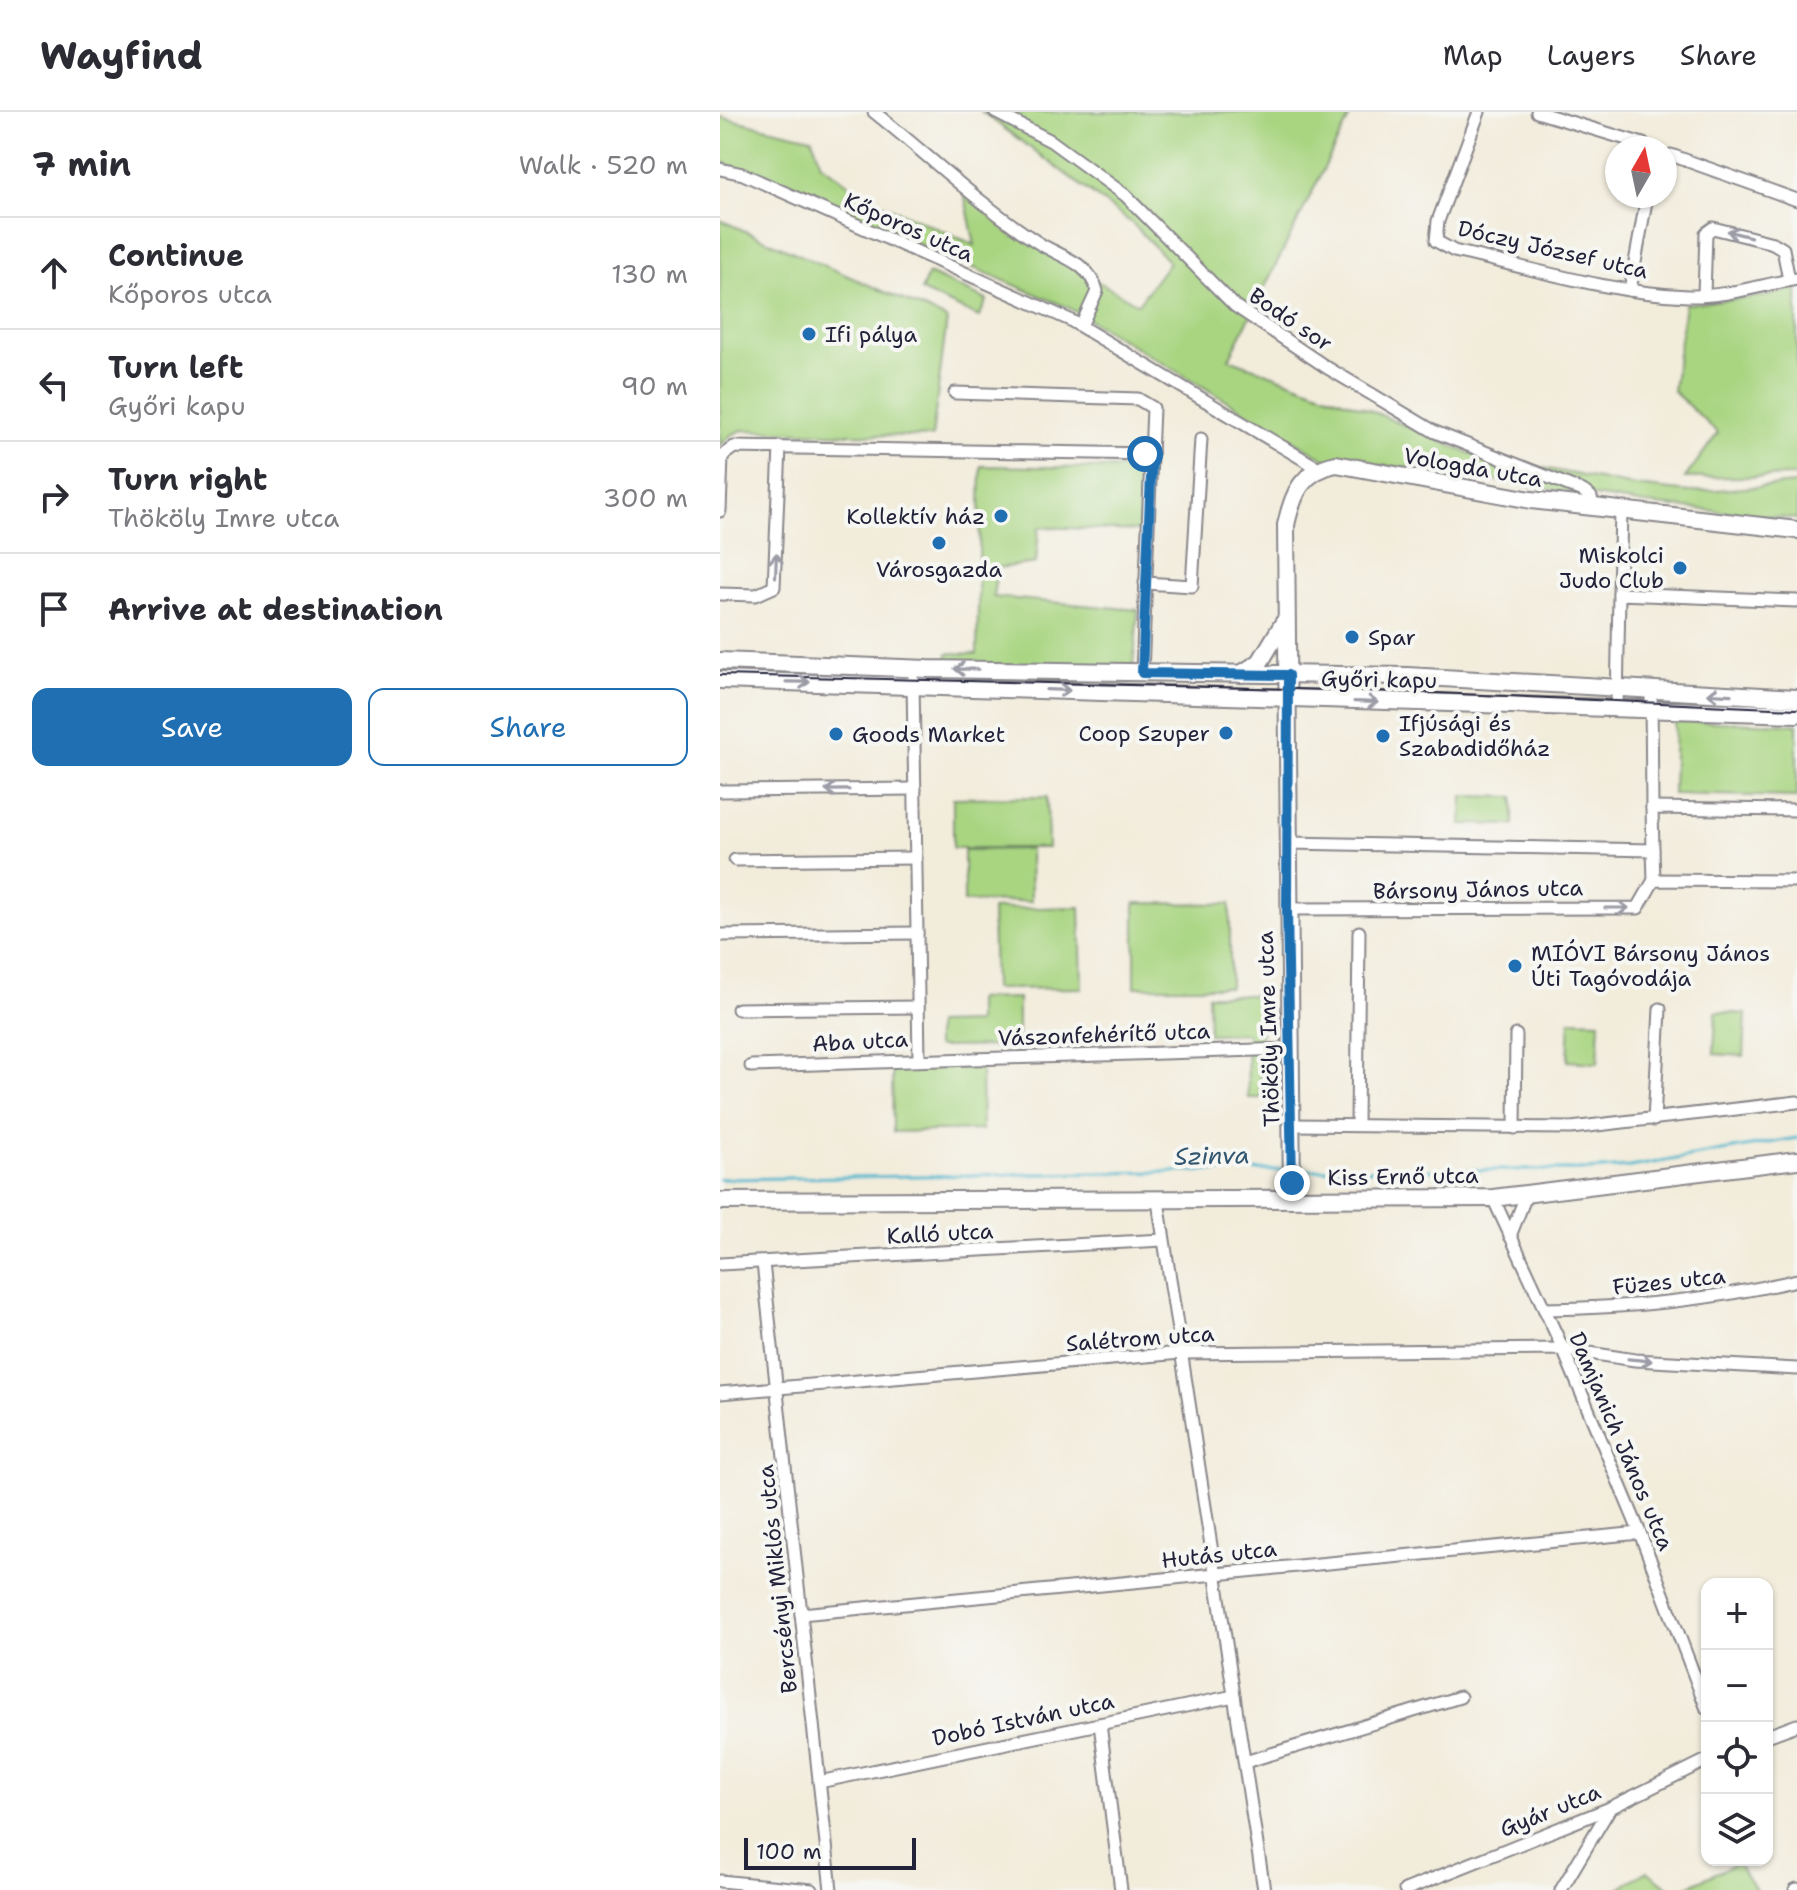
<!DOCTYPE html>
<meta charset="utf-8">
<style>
body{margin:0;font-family:"Shantell Sans",sans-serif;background:#f2f2f3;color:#2b2b33}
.controls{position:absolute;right:24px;bottom:24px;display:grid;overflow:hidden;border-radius:16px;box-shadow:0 2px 6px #0004}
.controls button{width:72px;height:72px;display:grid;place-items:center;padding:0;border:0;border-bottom:2px solid #e1e1e2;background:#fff;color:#2b2b33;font:40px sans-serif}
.compass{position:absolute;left:885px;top:24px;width:72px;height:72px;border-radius:50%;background:#fff;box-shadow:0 2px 6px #0004;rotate:9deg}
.scale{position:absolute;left:24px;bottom:20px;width:172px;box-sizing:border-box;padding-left:8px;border:4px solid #22223b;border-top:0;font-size:22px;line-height:28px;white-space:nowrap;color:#22223b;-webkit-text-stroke:6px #f6f6f2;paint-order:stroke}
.stop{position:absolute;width:24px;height:24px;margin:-18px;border:6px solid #1f6fb2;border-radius:50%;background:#fff}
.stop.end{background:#1f6fb2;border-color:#fff;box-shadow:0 2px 8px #0008}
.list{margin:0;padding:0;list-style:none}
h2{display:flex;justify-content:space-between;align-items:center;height:104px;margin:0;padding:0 32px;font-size:34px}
h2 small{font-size:26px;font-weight:400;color:#7c7c81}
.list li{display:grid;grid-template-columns:52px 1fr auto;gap:24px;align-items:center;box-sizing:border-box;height:112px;padding:0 32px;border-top:2px solid #e1e1e2}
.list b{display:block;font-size:30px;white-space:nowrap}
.list p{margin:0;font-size:26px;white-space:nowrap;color:#7c7c81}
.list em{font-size:26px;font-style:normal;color:#7c7c81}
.actions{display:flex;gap:16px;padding:24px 32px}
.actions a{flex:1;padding:18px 0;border:2px solid #1f6fb2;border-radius:16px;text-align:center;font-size:28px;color:#1f6fb2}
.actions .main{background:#1f6fb2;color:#fff}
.icon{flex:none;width:44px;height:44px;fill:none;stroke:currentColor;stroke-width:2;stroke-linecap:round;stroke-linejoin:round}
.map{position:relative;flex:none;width:1077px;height:1778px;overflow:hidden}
header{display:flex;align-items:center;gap:48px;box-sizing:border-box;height:112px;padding:0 40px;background:#fff;border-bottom:2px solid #e1e1e2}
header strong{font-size:38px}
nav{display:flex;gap:44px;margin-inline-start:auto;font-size:28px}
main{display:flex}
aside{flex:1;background:#fff}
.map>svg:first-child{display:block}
.green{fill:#a9d581;stroke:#667c5e;stroke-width:2}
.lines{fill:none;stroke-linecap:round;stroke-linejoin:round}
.stream{stroke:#51b7cf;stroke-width:3}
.street-casing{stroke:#8a878b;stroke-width:15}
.secondary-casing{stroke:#8a878b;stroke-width:20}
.street{stroke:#fff;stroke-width:11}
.secondary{stroke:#fff;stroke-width:16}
.tram{stroke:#22223b;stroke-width:2}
.oneway{stroke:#9c9ca7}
.route{stroke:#1f6fb2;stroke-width:10}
.poi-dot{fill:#1f6fb2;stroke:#f6f6f2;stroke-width:3}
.labels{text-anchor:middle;stroke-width:8;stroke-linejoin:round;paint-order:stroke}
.street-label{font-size:22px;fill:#22223b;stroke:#f6f6f2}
.poi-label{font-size:22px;fill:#22223b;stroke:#f6f6f2;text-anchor:start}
.water-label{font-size:24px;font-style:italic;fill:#32566f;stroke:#f6f6f2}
</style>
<header>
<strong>Wayfind</strong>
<nav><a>Map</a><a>Layers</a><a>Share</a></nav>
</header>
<main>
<aside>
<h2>7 min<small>Walk · 520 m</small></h2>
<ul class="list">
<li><svg class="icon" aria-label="ahead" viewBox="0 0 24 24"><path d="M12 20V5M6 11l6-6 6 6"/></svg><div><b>Continue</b><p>Kőporos utca</p></div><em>130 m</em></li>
<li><svg class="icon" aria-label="left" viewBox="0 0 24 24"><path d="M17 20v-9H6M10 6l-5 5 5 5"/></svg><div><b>Turn left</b><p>Győri kapu</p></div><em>90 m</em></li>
<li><svg class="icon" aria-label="right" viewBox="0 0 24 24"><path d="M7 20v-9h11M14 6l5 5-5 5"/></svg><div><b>Turn right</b><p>Thököly Imre utca</p></div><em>300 m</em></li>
<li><svg class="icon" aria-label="arrive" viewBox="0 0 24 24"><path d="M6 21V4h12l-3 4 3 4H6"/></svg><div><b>Arrive at destination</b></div></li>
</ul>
<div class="actions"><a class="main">Save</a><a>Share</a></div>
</aside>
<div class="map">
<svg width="1077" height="1778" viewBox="0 0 1077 1778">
<rect width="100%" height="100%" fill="#f6f6f2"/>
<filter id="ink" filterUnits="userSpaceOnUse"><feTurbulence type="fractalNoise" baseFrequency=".0125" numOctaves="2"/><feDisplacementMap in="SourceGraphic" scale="16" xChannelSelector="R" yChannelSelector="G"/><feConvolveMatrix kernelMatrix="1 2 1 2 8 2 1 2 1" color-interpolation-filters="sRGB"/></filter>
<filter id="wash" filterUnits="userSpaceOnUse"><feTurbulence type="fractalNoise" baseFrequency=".006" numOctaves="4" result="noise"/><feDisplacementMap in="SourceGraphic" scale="32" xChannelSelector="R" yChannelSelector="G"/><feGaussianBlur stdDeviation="1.8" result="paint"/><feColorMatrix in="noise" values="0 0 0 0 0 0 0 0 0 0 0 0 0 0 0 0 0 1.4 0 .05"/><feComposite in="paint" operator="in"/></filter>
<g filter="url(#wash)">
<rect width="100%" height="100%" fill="#f2ecdb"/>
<g class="green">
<polygon points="262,0 632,0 509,247 652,299 748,341 908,373 969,380 1077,372 1077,407 925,392 708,358 609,349 349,196 0,49 0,5 92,26 101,52 144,84 255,133 243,76 336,146 418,192 449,150 413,112"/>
<polygon points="0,108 227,207 212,325 22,318 11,323 0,334"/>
<polygon points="208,162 267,188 259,205 201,179"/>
<polygon points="1077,176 1077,364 965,366 998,321 953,279 965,192 1047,184"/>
<polygon points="261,354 423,357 420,419 319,415 316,451 277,456 273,485 418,498 413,561 227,550 228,541 257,542"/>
<polygon points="955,609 1077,612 1077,685 953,682"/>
<polygon points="743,684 794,685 794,713 742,712"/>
<polygon points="327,685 328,736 233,736 233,686"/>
<polygon points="310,737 311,789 244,790 244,738"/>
<polygon points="415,791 510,792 510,875 415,875"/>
<polygon points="360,795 362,876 274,877 272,797"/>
<polygon points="488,883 540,883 541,986 528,986 527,921 489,922"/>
<polygon points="298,886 298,934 216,935 216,912 257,911 257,887"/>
<polygon points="996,900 1026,902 1024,944 994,942"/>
<polygon points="850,908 880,909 878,951 848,949"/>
<polygon points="261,955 262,1018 173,1020 172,957"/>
<polygon points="1017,1751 1036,1778 960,1778"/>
<polygon points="927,1759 952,1778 897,1778"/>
</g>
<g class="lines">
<g class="stream">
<polyline points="576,1058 868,1058 910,1055 1077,1026"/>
<polyline points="0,1067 564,1058"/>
</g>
</g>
</g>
<g filter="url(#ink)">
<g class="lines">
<g class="street-casing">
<g id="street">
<path d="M154 0C208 43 260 93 317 130 340 145 370 150 377 179L361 214"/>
<polyline points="275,0 331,29 405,83 515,194 606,255 715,320 863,379 871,385 873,396"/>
<path d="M759 0 718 109 716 129 734 139C811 156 890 181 968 184 1006 185 1040 173 1077 167"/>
<polyline points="817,0 923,32"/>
<polyline points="945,46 951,43 1077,88"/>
<polyline points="0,57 23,62 350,208 598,356"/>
<polyline points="910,178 927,84"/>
<polyline points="984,183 986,121 993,116 1053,131 1063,137 1069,168"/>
<polyline points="235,281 418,287 433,296 422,561"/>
<polyline points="0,399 2,344 14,335 432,342"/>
<polyline points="425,471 472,474 481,327"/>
<polyline points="0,482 36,483 54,475 60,335"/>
<polyline points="899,482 901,399"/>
<polyline points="193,568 199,948"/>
<polyline points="931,580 932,696"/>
<polyline points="897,594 899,482 1077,489"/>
<polyline points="0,679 195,677"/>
<polyline points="569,731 933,738 932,696 1077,698"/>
<polyline points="933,738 934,768"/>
<polyline points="15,748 196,746"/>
<polyline points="567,797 918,796 934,768 1077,769"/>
<polyline points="0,823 197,821"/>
<polyline points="18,897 198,895"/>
<polyline points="31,954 571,937"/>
<polyline points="934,1008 940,897"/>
<polyline points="573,1013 851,1016 1077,990"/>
<polyline points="637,1013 639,820"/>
<polyline points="795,1016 796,923"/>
<polyline points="773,1086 843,1237 920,1421 987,1597"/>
<polyline points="438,1089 544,1778"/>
<polyline points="790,1124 807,1081"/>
<polyline points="43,1151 111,1778"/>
<polyline points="0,1152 443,1128"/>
<path d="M824 1197C911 1196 993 1188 1077 1168"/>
<polyline points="0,1281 461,1241 843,1237 915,1248 1077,1257"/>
<polyline points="81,1502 920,1421"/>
<polyline points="380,1612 401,1778"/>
<polyline points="1047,1624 1077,1613"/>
<polyline points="525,1650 740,1585"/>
<polyline points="99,1670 514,1584"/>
<polyline points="0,1769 92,1778"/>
<polyline points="685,1778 890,1696 987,1648"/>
<polyline points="841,1778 890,1696"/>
<polyline points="1075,1778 1077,1777"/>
</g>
</g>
<g class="secondary-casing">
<g id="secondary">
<polyline points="0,549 208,557 687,564 1077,586"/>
<polyline points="521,562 540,550 564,510"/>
<polyline points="0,568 1077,602"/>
<path d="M572 1087 566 413C573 381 582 359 616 352L811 388 1077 418"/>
<polyline points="0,1089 773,1086 1077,1048"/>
</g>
</g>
<use href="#street" class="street"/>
<use href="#secondary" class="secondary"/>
<polyline class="tram" points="0,563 694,580 1077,597"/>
</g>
<defs><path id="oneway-shaft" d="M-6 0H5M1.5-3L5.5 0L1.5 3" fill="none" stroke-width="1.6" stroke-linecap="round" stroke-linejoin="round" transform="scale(2)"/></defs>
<g class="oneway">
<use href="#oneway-shaft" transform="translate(1019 122) rotate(-166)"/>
<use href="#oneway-shaft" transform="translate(56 453) rotate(-88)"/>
<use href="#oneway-shaft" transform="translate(246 557) rotate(-179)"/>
<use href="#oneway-shaft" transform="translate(78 570) rotate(1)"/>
<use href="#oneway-shaft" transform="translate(338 578) rotate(2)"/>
<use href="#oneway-shaft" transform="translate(999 582) rotate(-177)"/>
<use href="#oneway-shaft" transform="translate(646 590) rotate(2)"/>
<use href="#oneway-shaft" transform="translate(117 678) rotate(179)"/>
<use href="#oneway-shaft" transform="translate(897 796)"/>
<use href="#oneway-shaft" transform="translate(920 1248) rotate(5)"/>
</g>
</g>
<g class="lines" filter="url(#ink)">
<polyline class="route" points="425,342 432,342 422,561 568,563 567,797 572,1071"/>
</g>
<g class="poi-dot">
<circle cx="89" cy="222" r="8"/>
<circle cx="281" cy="404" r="8"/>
<circle cx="219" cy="431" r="8"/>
<circle cx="960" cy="456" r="8"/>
<circle cx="632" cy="525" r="8"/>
<circle cx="506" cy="621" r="8"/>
<circle cx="116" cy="622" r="8"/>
<circle cx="663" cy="624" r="8"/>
<circle cx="795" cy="854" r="8"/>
</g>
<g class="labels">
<g class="street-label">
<text transform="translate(189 115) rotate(24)" y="8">Kőporos utca</text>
<text transform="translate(833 137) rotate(13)" y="8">Dóczy József utca</text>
<text transform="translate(571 207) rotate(34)" y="8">Bodó sor</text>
<text transform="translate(753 355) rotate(10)" y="8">Vologda utca</text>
<text transform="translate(659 567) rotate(1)" y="8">Győri kapu</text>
<text transform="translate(758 777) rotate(-1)" y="8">Bársony János utca</text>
<text transform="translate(548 917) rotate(-92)" y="8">Thököly Imre utca</text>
<text transform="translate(384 922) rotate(-2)" y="8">Vászonfehérítő utca</text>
<text transform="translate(140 929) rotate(-3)" y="8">Aba utca</text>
<text transform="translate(683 1064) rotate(-1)" y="8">Kiss Ernő utca</text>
<text transform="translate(220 1121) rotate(-3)" y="8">Kalló utca</text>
<text transform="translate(949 1169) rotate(-6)" y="8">Füzes utca</text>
<text transform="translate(420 1226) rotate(-4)" y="8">Salétrom utca</text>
<text transform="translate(902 1329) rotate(67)" y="8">Damjanich János utca</text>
<text transform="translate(499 1442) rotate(-6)" y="8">Hutás utca</text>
<text transform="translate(57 1467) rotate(-96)" y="8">Bercsényi Miklós utca</text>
<text transform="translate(303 1607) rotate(-12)" y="8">Dobó István utca</text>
<text transform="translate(830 1698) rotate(-22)" y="8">Gyár utca</text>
</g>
<g class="poi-label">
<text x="105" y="230">Ifi pálya</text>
<text x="265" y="412" text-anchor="end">Kollektív ház</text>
<text x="944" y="451" text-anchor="end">Miskolci<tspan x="944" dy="25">Judo Club</tspan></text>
<text x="219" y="465" text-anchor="middle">Városgazda</text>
<text x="648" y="533">Spar</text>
<text x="679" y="619">Ifjúsági és<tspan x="679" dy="25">Szabadidőház</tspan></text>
<text x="490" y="629" text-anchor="end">Coop Szuper</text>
<text x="132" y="630">Goods Market</text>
<text x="811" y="849">MIÓVI Bársony János<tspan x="811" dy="25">Úti Tagóvodája</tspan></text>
</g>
<g class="water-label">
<text transform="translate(492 1044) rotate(-1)" y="8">Szinva</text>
</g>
</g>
</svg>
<div class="controls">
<button>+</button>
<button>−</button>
<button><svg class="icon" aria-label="locate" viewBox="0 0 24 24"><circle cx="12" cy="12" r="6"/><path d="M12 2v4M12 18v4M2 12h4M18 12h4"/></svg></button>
<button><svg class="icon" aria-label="layers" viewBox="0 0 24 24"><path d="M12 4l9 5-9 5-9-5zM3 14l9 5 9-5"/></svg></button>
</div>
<svg class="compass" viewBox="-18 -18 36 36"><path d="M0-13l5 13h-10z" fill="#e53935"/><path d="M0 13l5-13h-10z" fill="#7c7c81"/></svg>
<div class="scale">100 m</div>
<div class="stop" style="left:425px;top:342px"></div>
<div class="stop end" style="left:572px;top:1071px"></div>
</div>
</main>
